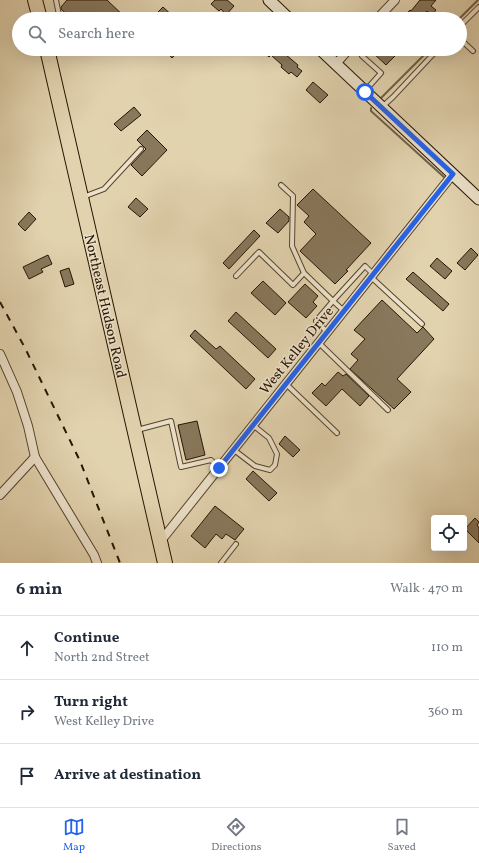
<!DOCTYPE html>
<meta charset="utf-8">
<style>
body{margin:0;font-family:Vollkorn,serif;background:#f2f2f3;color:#1f2937}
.controls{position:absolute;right:12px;bottom:12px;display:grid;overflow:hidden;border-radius:4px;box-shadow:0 4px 16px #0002}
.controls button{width:36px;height:36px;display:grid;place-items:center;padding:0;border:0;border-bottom:1px solid #e0e1e3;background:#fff;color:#1f2937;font:20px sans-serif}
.stop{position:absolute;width:12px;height:12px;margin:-9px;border:3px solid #2563eb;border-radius:50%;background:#fff}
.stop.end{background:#2563eb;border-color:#fff;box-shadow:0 1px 4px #0008}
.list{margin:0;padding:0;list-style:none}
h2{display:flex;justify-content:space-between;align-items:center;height:52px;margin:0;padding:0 16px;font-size:17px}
h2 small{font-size:13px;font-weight:400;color:#747a83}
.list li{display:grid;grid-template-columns:26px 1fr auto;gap:12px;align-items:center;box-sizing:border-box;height:64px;padding:0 16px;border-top:1px solid #e0e1e3}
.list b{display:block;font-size:15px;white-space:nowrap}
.list p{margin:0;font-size:13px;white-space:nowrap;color:#747a83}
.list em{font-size:13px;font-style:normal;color:#747a83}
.icon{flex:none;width:22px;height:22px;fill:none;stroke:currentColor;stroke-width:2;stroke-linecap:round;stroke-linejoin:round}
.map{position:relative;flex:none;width:479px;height:563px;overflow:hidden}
.search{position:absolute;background:#fff;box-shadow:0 4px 16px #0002;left:12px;right:12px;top:12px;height:44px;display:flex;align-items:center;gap:10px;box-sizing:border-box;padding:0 14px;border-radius:22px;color:#747a83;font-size:15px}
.sheet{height:244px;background:#fff}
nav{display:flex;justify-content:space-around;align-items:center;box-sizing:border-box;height:56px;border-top:1px solid #e0e1e3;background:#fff;font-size:11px;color:#747a83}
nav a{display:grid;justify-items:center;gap:2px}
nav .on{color:#2563eb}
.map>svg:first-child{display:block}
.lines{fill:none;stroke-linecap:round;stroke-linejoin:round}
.stream{stroke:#716046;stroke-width:2}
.building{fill:#88785c;stroke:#271502}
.lane-casing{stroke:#56442d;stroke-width:6}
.street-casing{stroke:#56442d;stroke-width:10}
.secondary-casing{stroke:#271502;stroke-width:13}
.highway-casing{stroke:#271502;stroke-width:16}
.lane{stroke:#ece2cb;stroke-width:4}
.street{stroke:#ece2cb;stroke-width:8}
.secondary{stroke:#ece2cb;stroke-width:11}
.highway{stroke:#e2d3af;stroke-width:14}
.rail{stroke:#271502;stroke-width:2;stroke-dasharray:7 7;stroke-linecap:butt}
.route{stroke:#2563eb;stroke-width:5}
.labels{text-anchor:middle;stroke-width:3;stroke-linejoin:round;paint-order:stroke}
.street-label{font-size:14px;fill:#271502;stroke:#ece2cb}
</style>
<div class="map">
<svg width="479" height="563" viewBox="0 0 479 563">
<rect width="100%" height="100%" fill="#e2d3af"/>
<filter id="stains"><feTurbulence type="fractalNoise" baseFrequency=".005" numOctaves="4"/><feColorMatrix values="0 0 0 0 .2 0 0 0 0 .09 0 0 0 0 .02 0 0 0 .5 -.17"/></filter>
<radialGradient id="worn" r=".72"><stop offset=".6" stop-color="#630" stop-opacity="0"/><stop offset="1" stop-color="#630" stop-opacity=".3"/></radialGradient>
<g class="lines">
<g class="stream">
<polyline points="459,19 478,0"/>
<polyline points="381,98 430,49"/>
<polyline points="371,108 371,111 445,178 385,253"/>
</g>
</g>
<g class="building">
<polygon points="67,0 107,0 127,19 92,19 87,14 83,19 72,19 61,9 61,7"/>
<polygon points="215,0 227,0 234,6 226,15 221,9 219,11 211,4"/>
<polygon points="420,0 436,0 431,6 436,10 432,15 427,11 419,19 402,19 410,10 411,11"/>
<polygon points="163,7 176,19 164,19 157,13"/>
<polygon points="164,49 181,49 172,58"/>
<polygon points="260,49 279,49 298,65 297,67 302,71 297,77 291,72 289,74 281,67 282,65 271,55 269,57"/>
<polygon points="375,49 402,49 386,65 372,52"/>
<polygon points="313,82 328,95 320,103 306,90"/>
<polygon points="134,107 141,115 121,131 114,124"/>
<polygon points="147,130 167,150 142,176 131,165 146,149 137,140"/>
<polygon points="313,189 371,243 346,270 348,271 335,284 300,251 316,234 304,222 309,216 297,205"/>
<polygon points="136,198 148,209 140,217 128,207"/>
<polygon points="280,209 289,217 289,221 278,233 266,223"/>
<polygon points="29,212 36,219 25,231 18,224"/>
<polygon points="254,230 260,236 229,269 223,263"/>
<polygon points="471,248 478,255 465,270 457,263"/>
<polygon points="48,255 52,264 41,269 43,272 29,279 23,267"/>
<polygon points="437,258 452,271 445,279 430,266"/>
<polygon points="69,268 74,284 65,287 60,271"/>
<polygon points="413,272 449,304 443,311 406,279"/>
<polygon points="263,281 286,303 275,315 251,293"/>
<polygon points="305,284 318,296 313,302 317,306 306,318 288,302"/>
<polygon points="382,300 417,333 423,327 434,339 397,379 411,392 394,409 350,369 358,360 351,354 365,339 354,330"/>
<polygon points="236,312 276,349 268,358 228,321"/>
<polygon points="195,330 216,349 220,346 255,379 246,389 190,336"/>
<polygon points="338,372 343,376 346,374 369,396 360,406 342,389 326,406 312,393 322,383 325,386"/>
<polygon points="197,421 205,455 186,460 178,425"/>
<polygon points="285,436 300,450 293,457 279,444"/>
<polygon points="253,471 277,493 269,501 246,479"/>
<polygon points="215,506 244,529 235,540 226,534 222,539 216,534 205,548 191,536"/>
<polygon points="475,518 479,522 477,525 479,528 479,543 465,529"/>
</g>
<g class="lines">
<g class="lane-casing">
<g id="lane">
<polyline points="56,0 59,15 63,19"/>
<polyline points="46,19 59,15"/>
<polyline points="460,26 479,7"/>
<polyline points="460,39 473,51"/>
<polyline points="365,91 381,73 362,56 368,49"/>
<polyline points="382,107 393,97 438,49"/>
<polyline points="281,185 293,196 292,246 304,273"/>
<polyline points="83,197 104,189 141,149"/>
<polyline points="236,276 259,252 293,285 304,273 333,301 316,321 327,332"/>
<polyline points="371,277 422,324"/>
<polyline points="344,311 333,301 365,266 373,274"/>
<polyline points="319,343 388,410"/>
<polyline points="286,384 337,433"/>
<polyline points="137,430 171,421 181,467 211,460 219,468"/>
<polyline points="234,450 255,466 270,470 275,465 277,454 269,438 253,425"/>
<polyline points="221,563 236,544"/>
</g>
</g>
<g class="street-casing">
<g id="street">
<polyline points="377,19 395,0"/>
<polyline points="336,64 349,49"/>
<polyline points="0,354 17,392 28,426 35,457 94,555 97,563"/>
<polyline points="0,495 35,457"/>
<polyline points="160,542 453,174"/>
</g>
</g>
<g class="secondary-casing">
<g id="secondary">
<polyline points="269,0 289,19"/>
<polyline points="320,49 479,199"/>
</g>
</g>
<g class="highway-casing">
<g id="highway">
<polyline points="35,0 40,19"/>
<polyline points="47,49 165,563"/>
</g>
</g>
<use href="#lane" class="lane"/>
<use href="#street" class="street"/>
<use href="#secondary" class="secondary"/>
<use href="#highway" class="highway"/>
<polyline class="rail" points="0,302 25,348 80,461 120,563"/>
</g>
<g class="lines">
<polyline class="route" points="219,468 453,174 365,92"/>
</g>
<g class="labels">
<g class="street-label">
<text transform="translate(106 306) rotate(77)" y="5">Northeast Hudson Road</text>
<text transform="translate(296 350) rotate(-51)" y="5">West Kelley Drive</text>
</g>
</g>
<rect width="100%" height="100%" filter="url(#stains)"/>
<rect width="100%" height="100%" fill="url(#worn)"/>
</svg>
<div class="controls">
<button><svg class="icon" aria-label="locate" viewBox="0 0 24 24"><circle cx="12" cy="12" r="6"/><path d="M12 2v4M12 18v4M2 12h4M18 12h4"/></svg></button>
</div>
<div class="stop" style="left:365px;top:92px"></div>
<div class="stop end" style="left:219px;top:468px"></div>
<div class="search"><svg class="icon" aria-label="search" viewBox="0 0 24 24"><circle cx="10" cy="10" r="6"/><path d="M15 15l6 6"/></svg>Search here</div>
</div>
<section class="sheet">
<h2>6 min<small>Walk · 470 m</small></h2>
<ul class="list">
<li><svg class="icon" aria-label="ahead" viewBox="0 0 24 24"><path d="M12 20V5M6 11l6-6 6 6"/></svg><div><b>Continue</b><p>North 2nd Street</p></div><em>110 m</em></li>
<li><svg class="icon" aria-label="right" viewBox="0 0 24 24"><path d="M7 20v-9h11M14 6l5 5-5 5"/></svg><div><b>Turn right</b><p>West Kelley Drive</p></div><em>360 m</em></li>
<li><svg class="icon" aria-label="arrive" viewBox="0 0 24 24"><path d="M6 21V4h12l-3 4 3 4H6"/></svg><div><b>Arrive at destination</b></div></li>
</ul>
</section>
<nav>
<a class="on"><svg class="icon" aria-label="map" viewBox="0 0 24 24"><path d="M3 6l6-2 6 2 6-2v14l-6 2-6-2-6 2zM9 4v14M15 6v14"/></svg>Map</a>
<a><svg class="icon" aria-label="directions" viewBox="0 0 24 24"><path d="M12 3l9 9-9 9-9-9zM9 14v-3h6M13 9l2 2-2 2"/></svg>Directions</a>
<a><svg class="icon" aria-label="saved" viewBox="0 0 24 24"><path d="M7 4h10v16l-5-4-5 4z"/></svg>Saved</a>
</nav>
